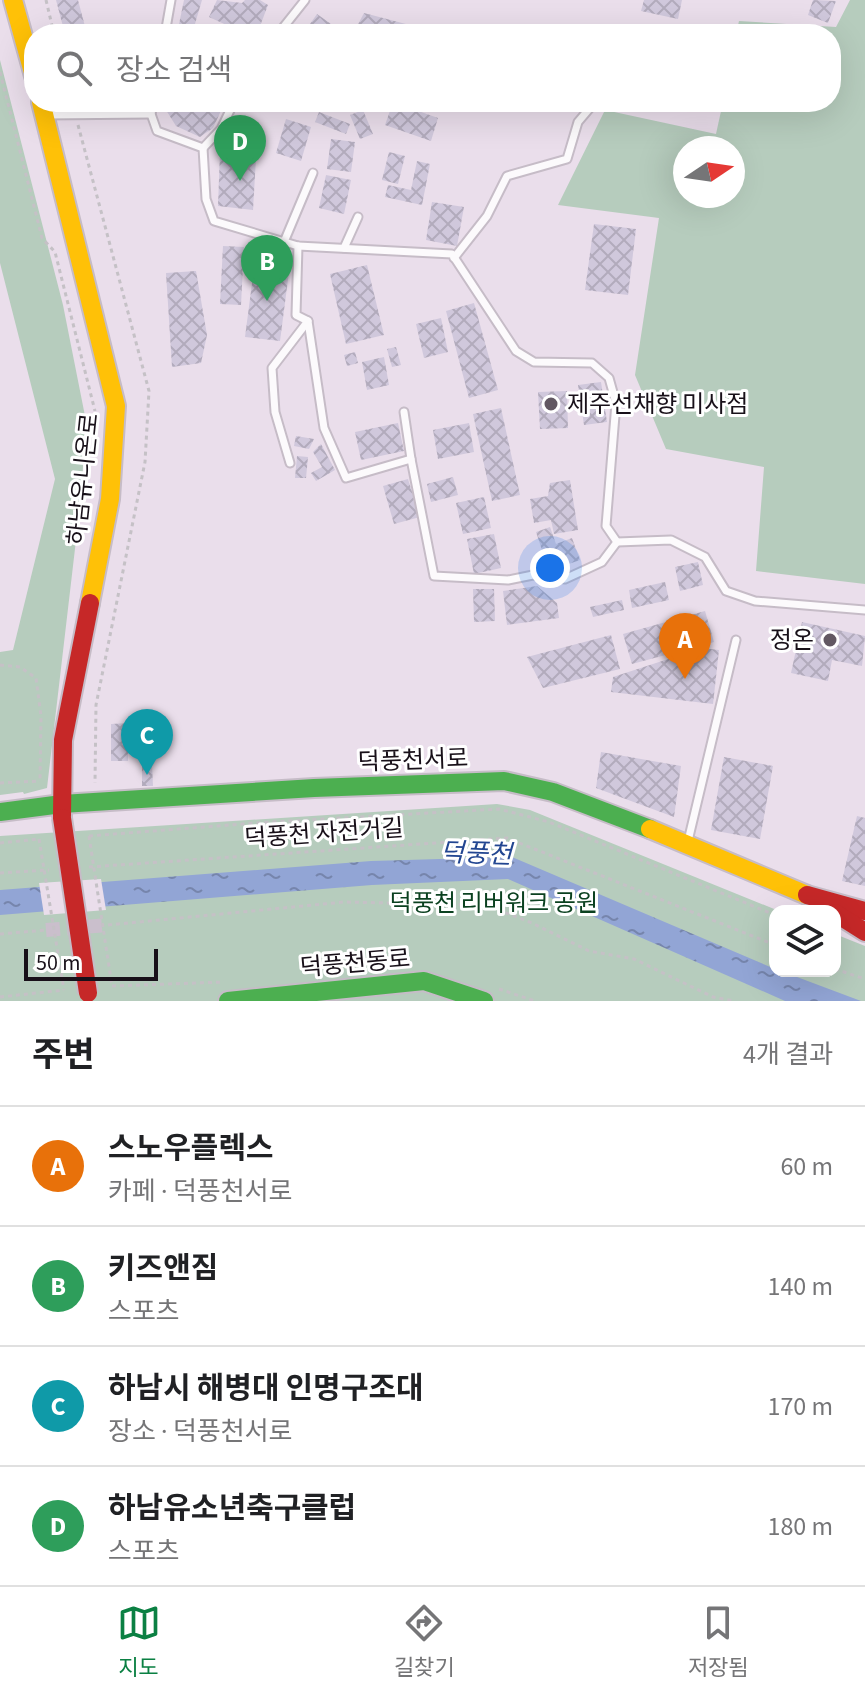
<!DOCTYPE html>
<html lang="ko">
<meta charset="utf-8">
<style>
body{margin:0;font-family:"Source Sans 3","Noto Sans KR",sans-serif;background:#f6f6f6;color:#202124}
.controls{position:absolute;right:24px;bottom:24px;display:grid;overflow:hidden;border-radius:16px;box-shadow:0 8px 32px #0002}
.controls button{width:72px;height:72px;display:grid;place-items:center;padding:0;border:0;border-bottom:2px solid #e0e0e0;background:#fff;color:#202124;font:40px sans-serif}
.compass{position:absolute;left:673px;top:136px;width:72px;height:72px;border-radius:50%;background:#fff;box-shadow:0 8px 32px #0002;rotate:77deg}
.scale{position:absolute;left:24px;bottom:20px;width:134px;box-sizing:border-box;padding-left:8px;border:4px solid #181019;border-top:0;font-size:22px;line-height:28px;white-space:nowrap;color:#181019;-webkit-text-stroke:6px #fff;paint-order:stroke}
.you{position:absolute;left:550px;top:568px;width:28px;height:28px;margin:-20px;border:6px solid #fff;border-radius:50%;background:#1a73e8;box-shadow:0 0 0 12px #1a73e833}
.badge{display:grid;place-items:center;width:52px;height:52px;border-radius:50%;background:#0b8043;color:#fff;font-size:26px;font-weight:700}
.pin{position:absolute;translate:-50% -66px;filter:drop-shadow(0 2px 4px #0008)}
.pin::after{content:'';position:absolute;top:42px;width:28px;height:24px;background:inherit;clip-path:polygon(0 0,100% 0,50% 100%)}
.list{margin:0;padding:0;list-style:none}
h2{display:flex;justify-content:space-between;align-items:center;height:104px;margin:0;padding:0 32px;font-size:34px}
h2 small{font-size:26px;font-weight:400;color:#757577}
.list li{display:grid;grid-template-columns:52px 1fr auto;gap:24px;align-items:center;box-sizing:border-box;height:120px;padding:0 32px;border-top:2px solid #e0e0e0}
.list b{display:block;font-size:30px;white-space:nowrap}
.list p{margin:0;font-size:26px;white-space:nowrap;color:#757577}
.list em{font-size:26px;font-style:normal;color:#757577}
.icon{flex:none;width:44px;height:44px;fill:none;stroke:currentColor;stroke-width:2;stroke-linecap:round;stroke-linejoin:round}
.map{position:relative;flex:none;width:865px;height:1001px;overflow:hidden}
.search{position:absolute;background:#fff;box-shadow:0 8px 32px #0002;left:24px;right:24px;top:24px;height:88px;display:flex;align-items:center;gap:20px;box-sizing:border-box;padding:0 28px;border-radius:32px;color:#757577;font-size:30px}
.sheet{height:584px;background:#fff}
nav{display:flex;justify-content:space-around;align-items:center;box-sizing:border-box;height:112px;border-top:2px solid #e0e0e0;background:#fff;font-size:22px;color:#757577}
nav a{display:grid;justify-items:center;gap:4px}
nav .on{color:#0b8043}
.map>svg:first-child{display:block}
.green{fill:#b6ccbd;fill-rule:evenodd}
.water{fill:url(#water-ripples)}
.pier{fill:#eadeeb}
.building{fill:url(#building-cross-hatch)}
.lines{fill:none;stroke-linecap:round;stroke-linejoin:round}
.street-tunnel{stroke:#cabfcc;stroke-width:14;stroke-dasharray:14 7;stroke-linecap:butt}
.lane-casing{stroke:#c6bcc7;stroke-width:11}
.fast-casing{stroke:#c6bcc7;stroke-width:22}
.slow-casing{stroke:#c6bcc7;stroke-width:22}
.jam-casing{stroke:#c6bcc7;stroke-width:22}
.path{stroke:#c5c1c6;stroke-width:3;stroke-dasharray:4 4;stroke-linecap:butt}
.lane{stroke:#fcfafc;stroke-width:7}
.fast{stroke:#4caf50;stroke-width:18}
.slow{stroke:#ffc107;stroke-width:18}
.jam{stroke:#c62828;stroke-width:18}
.jam-bridge-casing{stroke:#c6bcc7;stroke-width:22;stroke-linecap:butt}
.path-bridge{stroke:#c5c1c6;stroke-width:3;stroke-dasharray:4 4;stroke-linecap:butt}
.jam-bridge{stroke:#c62828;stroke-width:18}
.poi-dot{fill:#625862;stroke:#fff;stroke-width:3}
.labels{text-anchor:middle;stroke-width:6;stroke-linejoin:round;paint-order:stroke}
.poi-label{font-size:24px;fill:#181019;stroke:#fff;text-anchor:start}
.street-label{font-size:24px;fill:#181019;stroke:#fff}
.park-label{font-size:24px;fill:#0b4120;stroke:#fff}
.water-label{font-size:26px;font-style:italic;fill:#224691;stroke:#fff}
</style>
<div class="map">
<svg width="865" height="1001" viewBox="0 0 865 1001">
<defs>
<pattern id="water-ripples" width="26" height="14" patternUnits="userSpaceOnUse" patternTransform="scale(2)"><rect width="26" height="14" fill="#92a5d5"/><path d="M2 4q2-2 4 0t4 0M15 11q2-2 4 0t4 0" fill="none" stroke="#7685ac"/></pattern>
<pattern id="building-cross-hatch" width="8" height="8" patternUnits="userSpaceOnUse" patternTransform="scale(2)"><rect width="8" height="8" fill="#d0c8dc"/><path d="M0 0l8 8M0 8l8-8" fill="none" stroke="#b2abbc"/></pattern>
</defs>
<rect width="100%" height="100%" fill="#eadeeb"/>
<g class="green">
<path d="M850 0H865V584L756 571 764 467 666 449 635 375 659 218 558 205 605 110 716 134 723 102H831V34H736L739 21 836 27ZM733 148V196H685V148Z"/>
<polygon points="0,60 63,305 85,416 82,489 47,788 24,794 23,792 0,795 0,652 13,650 55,479 0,263"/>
<polygon points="497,804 530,810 779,911 775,911 775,971 835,971 835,934 865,946 865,1001 0,1001 0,836"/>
</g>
<polygon class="water" points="512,857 775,969 775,971 781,971 861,1001 785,1001 508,879 372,885 0,915 0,890 371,861"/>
<polygon class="pier" points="101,879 106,910 44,915 39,883"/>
<g class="building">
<polygon points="56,0 78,0 87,34 65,34"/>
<polygon points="184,0 202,0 192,34 177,34"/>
<polygon points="217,0 242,3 245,0 260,0 268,5 257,34 246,34 209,17"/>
<polygon points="644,0 682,0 678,19 641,11"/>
<polygon points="813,0 836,1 828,23 808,15"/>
<polygon points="364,13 440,33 440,34 353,34"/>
<polygon points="317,14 345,34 303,34"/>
<polygon points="167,102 225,102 213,128 200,137 176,126 166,110"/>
<polygon points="319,102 352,102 348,111 331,102 328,107"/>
<polygon points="393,102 438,118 431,141 385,125"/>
<polygon points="363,110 373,134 360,139 350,115"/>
<polygon points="319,112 350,124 346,134 315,122"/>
<polygon points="286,119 311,127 301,161 276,153"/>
<polygon points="331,139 355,142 351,172 327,169"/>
<polygon points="232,141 257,141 253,210 218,206 220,151"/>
<polygon points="389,152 405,156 398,184 382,180"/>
<polygon points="417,161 430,164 422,205 385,197 388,185 411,190"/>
<polygon points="326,175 351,180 344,214 319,208"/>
<polygon points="432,202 464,207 457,246 426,240"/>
<polygon points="594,224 636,229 628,295 585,290"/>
<polygon points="223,246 244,247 241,305 220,304"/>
<polygon points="367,265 384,335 346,344 330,274"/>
<polygon points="254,268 289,272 280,341 245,337"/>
<polygon points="196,271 207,335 201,363 172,367 166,273"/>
<polygon points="474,303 498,390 469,398 446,311"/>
<polygon points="441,318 448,352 424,358 416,324"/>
<polygon points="396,347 401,365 392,367 387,349"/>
<polygon points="355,352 358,363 347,366 344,355"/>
<polygon points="384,357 389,385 367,390 362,362"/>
<polygon points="601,382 607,422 584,425 578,385"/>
<polygon points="567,391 568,428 540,429 538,392"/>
<polygon points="501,408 520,495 492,501 473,414"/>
<polygon points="398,423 404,451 361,460 355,432"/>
<polygon points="469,423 474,452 438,459 433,430"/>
<polygon points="296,436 314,439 309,449 294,446"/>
<polygon points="321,444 335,470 316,481 311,473 322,467 313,452"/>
<polygon points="297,456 308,457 306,478 295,478"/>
<polygon points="453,477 458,495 431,502 427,484"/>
<polygon points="408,479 420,517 394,524 383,486"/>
<polygon points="570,480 578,530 554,534 551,520 534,523 530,499 548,496 550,483"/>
<polygon points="484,497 491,528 463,534 456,503"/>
<polygon points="550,527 556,544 572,538 580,560 549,571 536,532"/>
<polygon points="494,534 501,568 474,574 467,539"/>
<polygon points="698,562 703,585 680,591 675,567"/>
<polygon points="665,582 669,600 632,608 629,590"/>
<polygon points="537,586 557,603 559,618 507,625 503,591"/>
<polygon points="473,589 494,589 495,621 474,622"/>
<polygon points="622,600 624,610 593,617 590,607"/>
<polygon points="705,611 714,642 632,664 623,634"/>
<polygon points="802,622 865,636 862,666 832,660 828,681 791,673"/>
<polygon points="611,635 620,669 543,688 527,657"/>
<polygon points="702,648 719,650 713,704 611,692 613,677"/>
<polygon points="128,723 128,761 111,761 111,724"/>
<polygon points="601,752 681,766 674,817 596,788"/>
<polygon points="724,757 773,766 760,839 711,830"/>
<polygon points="152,764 153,786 142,786 142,765"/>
<polygon points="857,816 865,818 865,886 842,881"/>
</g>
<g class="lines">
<polyline class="street-tunnel" points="46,930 108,925"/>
<g class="lane-casing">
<g id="lane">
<polyline points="165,34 171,0"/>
<polyline points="278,34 305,0"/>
<polyline points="153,102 151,114 157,131 203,148 206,199 214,221 298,246 452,254 516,351 534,362 592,363 609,378 616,403 606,526 617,542 671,540 705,557 726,591 755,601 865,610"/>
<polyline points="45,115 151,114"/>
<polyline points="203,148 221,129 234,102"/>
<polyline points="284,242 313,173"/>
<polyline points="298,246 296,315 308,321 324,428 346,478 411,459 434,576 508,580 533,575 565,579 602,562 617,542"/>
<polyline points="344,248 358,217"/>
<polyline points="454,258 487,216 507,176 567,159 578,122 595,102"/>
<polyline points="404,412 411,459"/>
<polyline points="290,463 275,412 272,368 308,321"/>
<polyline points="688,841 736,640"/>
</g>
</g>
<g class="fast-casing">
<g id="fast">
<polyline points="0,812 62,804 314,788 504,781 553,792 650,829"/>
<polyline points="228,1001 424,981 484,1001"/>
</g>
</g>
<g class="slow-casing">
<g id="slow">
<polyline points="13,0 34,76"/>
<polyline points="41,102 116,406 110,499 90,603"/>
<polyline points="650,829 807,895"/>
</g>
</g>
<g class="jam-casing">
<g id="jam">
<polyline points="62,816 63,740 90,603"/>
<polyline points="807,895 865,911"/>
<polyline points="835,913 865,932"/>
</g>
</g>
<g class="path">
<polyline points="46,0 54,34"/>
<polyline points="0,72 42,238 55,252 95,411"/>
<polyline points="78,125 149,391 145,462 96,705 95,783"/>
<polyline points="0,665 20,667 36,678 41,716 40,781"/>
<polyline points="0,783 40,781"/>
<polyline points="89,836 255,823 499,809 549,822 775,915"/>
<polyline points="0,843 39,839"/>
<polyline points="89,867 507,838 775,945"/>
<polyline points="0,873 49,870"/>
<polyline points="108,925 344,902 486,905 532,923 589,951 634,959 713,997 734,1001"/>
<polyline points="0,934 46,930"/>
<polyline points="835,969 865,979"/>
<polyline points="112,986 224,982"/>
<polyline points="499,989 535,1001"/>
<polyline points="0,997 64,990"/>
</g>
<use href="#lane" class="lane"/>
<use href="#fast" class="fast"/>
<use href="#slow" class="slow"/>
<use href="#jam" class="jam"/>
<g class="jam-bridge-casing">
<polyline id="jam-bridge" points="62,818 88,993"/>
</g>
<g class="path-bridge">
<polyline points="89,836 112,986"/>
<polyline points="39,839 64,990"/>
</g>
<use href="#jam-bridge" class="jam-bridge"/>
</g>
<g class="poi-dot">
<circle cx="551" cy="404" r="8"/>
<circle cx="830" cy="640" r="8"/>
</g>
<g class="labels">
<g class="poi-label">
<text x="567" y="412">제주선채향 미사점</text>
<text x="814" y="648" text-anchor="end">정온</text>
</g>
<g class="street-label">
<text transform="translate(83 479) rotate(-84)" y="8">하남유니온로</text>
<text transform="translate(413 760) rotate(-2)" y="8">덕풍천서로</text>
<text transform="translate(324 833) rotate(-4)" y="8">덕풍천 자전거길</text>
<text transform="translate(355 963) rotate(-5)" y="8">덕풍천동로</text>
</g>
<g class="park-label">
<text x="494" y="911">덕풍천 리버워크 공원</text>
</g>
<g class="water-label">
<text transform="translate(476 853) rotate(2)" y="9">덕풍천</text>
</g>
</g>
</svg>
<div class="controls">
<button><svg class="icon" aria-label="layers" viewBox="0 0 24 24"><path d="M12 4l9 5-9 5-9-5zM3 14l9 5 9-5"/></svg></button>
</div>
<svg class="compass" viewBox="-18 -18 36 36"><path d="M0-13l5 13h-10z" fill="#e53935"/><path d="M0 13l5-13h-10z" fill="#757577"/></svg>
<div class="scale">50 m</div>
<div class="you"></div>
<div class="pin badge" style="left:685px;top:679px;background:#e8710a">A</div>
<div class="pin badge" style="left:267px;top:301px;background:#2e9e5b">B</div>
<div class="pin badge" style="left:147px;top:775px;background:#0f9aa8">C</div>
<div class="pin badge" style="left:240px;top:181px;background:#2e9e5b">D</div>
<div class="search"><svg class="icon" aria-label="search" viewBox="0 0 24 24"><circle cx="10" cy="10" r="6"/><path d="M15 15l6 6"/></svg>장소 검색</div>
</div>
<section class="sheet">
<h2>주변<small>4개 결과</small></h2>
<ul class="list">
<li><span class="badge" style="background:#e8710a">A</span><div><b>스노우플렉스</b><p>카페 · 덕풍천서로</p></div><em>60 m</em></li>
<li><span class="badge" style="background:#2e9e5b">B</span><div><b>키즈앤짐</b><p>스포츠</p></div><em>140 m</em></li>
<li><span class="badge" style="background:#0f9aa8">C</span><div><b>하남시 해병대 인명구조대</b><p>장소 · 덕풍천서로</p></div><em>170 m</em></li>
<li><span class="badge" style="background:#2e9e5b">D</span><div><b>하남유소년축구클럽</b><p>스포츠</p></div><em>180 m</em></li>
</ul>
</section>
<nav>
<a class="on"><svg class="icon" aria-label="map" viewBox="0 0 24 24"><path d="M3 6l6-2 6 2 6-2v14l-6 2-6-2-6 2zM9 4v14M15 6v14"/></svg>지도</a>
<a><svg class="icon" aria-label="directions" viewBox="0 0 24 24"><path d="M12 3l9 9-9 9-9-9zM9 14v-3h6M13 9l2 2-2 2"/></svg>길찾기</a>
<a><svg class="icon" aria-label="saved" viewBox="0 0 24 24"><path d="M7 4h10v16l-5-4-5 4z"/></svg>저장됨</a>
</nav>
